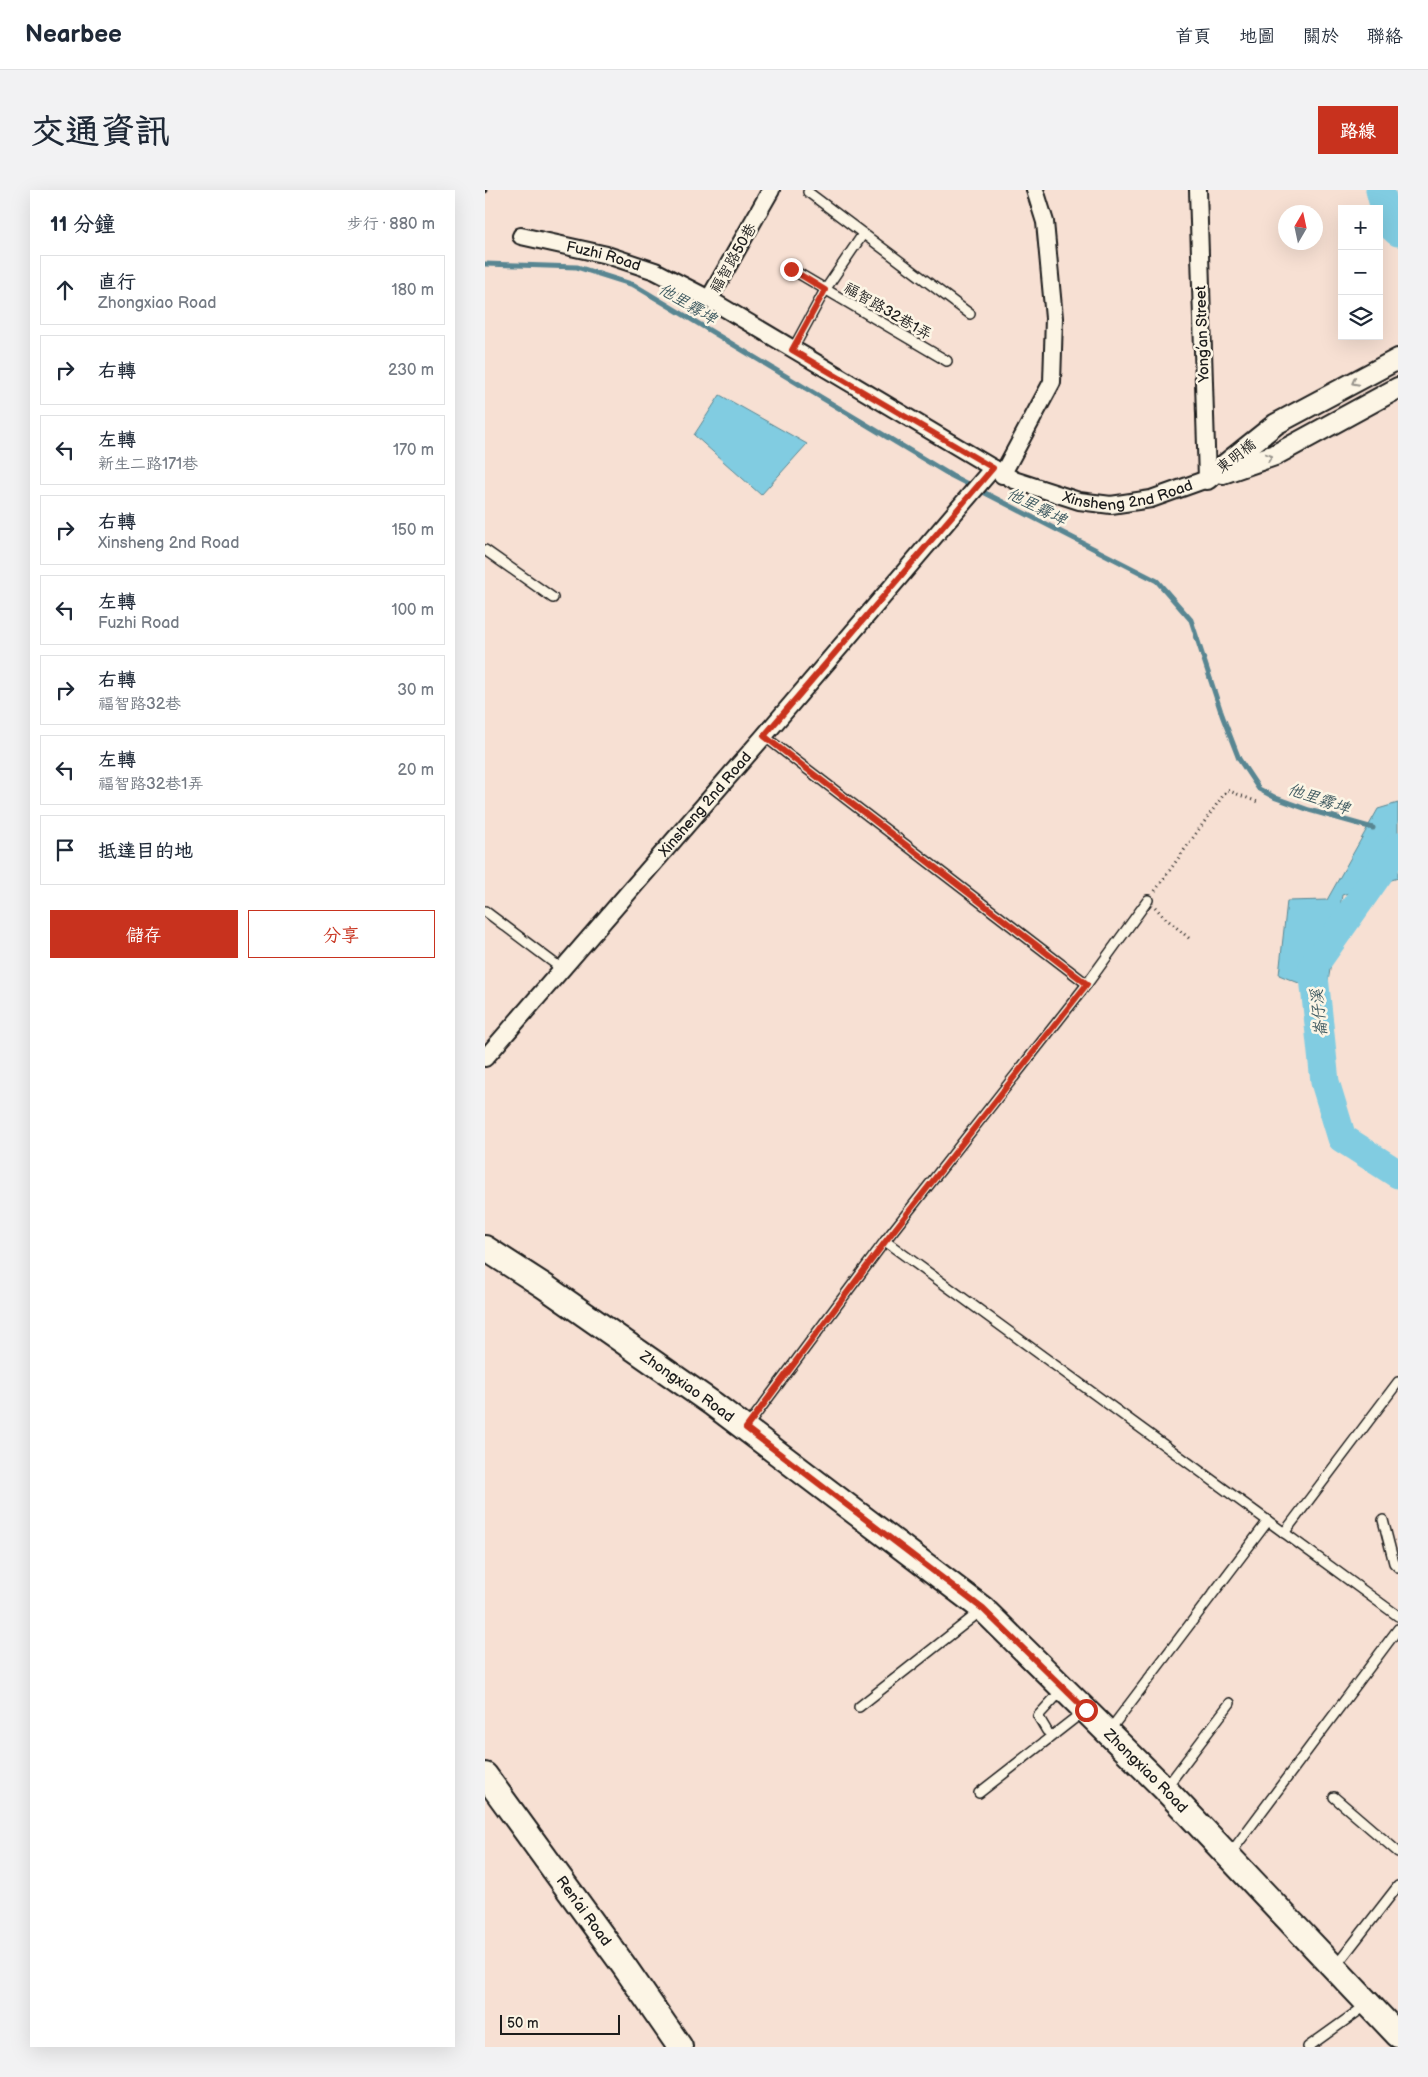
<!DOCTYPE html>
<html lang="zh-TW">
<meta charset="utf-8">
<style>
body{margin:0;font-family:"Balsamiq Sans","LXGW WenKai TC",sans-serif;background:#f2f2f3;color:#1f2937}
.controls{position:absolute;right:15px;top:15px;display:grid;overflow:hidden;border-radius:0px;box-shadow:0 5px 20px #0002}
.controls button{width:45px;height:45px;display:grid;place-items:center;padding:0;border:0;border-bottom:1px solid #e0e1e3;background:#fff;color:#1f2937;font:25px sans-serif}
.compass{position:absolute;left:793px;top:15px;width:45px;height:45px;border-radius:50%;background:#fff;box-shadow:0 5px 20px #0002;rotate:9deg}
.scale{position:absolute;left:15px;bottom:12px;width:120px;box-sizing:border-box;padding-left:5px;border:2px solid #1c1c1c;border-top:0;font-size:14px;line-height:18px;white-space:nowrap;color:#1c1c1c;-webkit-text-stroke:4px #fcf5e5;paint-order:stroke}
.stop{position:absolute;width:15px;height:15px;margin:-11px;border:4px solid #c8321e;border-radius:50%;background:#fff}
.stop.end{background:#c8321e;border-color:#fff;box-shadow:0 1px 5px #0008}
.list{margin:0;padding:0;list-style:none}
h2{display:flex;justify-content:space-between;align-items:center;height:65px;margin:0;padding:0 20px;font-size:21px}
h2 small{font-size:16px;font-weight:400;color:#747a83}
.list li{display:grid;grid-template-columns:32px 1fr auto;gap:15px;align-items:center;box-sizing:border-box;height:70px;margin:0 10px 10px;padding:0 10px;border:1px solid #e0e1e3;border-radius:0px}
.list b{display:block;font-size:19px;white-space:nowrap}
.list p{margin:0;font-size:16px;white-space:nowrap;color:#747a83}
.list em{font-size:16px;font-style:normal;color:#747a83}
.actions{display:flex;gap:10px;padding:15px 20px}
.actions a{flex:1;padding:11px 0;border:1px solid #c8321e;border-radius:0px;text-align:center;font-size:18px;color:#c8321e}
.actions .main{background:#c8321e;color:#fff}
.icon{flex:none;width:28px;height:28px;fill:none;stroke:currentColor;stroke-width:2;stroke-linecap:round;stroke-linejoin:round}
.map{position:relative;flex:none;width:913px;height:1857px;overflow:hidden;border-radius:0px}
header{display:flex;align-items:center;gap:30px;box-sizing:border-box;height:70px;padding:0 25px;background:#fff;border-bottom:1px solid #e0e1e3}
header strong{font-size:24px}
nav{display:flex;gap:28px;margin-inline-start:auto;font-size:18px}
.intro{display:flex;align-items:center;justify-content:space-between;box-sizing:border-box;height:120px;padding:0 30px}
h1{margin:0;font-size:35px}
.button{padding:12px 22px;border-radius:0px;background:#c8321e;color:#fff;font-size:18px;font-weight:700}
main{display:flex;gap:30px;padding:0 30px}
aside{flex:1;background:#fff;border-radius:0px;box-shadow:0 5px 20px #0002}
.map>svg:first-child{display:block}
.water{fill:#81cce1;stroke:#598692}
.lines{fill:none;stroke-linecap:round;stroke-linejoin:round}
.stream{stroke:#598692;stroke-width:5}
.river{stroke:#81cce1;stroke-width:29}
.service-casing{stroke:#1c1c1c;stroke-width:12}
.minor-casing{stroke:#1c1c1c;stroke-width:20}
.tertiary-casing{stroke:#1c1c1c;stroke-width:24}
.secondary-casing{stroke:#1c1c1c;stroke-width:28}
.path{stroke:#1c1c1c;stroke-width:3;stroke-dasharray:1 4;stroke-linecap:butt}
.service{stroke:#fcf5e5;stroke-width:9}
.minor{stroke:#fcf5e5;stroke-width:16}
.tertiary{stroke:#fcf5e5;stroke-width:20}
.secondary{stroke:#fcf5e5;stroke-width:24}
.rail{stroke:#1c1c1c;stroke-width:4;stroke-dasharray:8 4;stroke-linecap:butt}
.oneway{stroke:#97938b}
.route{stroke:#c8321e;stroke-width:6}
.labels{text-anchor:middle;stroke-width:5;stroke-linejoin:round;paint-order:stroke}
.street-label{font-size:15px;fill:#1c1c1c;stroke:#fcf5e5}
.water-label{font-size:16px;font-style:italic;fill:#3f5a61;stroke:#fcf5e5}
</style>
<header>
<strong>Nearbee</strong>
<nav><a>首頁</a><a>地圖</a><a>關於</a><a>聯絡</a></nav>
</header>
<div class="intro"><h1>交通資訊</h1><a class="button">路線</a></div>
<main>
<aside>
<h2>11 分鐘<small>步行 · 880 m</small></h2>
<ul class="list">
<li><svg class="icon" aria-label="ahead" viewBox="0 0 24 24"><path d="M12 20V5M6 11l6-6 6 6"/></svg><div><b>直行</b><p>Zhongxiao Road</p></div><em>180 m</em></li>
<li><svg class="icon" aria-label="right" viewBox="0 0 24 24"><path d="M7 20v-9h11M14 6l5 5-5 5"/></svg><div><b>右轉</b></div><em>230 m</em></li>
<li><svg class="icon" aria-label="left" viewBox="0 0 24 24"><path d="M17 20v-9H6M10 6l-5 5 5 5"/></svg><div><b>左轉</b><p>新生二路171巷</p></div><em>170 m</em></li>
<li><svg class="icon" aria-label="right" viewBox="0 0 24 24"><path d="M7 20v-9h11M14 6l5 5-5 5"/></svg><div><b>右轉</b><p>Xinsheng 2nd Road</p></div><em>150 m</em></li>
<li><svg class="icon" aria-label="left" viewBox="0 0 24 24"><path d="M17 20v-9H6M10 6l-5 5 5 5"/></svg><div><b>左轉</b><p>Fuzhi Road</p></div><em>100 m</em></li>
<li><svg class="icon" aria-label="right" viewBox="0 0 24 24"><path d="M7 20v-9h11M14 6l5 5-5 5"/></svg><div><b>右轉</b><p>福智路32巷</p></div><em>30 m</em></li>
<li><svg class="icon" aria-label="left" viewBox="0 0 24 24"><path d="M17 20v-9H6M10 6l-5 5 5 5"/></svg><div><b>左轉</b><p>福智路32巷1弄</p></div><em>20 m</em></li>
<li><svg class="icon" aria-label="arrive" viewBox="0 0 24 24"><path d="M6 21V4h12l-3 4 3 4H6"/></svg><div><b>抵達目的地</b></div></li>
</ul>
<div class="actions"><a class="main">儲存</a><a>分享</a></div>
</aside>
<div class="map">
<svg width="913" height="1857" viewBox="0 0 913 1857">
<rect width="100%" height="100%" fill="#f7e0d3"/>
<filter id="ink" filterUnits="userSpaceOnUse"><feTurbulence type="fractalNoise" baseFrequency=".02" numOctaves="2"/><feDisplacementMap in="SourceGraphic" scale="10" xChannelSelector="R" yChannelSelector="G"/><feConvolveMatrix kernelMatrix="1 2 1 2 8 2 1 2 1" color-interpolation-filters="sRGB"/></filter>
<g filter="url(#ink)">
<g class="water">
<polygon points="235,205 322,254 276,305 209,245"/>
<polygon points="913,613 913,688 857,705 841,804 794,785 802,711 842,710 893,619"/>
</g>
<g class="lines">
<polyline class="stream" points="0,74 92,77 149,95 467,286 672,391 706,430 737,525 754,569 774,599 791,608 824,620 888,638"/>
<g class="river">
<polyline points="895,0 904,34 913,42"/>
<polyline points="913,656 828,777 840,892 857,948 913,984"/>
</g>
<g class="service-casing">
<g id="service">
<polyline points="323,2 485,124"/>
<polyline points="306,79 462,171"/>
<polyline points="308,159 340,100 378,44"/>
<polyline points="0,360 68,408"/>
<polyline points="279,546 602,794"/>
<polyline points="0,721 77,779"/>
<polyline points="400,1051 913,1426"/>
<polyline points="261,1238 400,1051 602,794 663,710"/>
<polyline points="898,1330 909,1373 913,1377"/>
<polyline points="799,1343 913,1192"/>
<polyline points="374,1517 497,1420"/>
<polyline points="562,1541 553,1526 577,1500"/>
<polyline points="624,1541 783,1331"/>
<polyline points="680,1599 745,1513"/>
<polyline points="494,1603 599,1521"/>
<polyline points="849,1607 913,1662"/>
<polyline points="745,1664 913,1439"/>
<polyline points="850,1777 913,1696"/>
<polyline points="823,1857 883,1814"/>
</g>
</g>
<g class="minor-casing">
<g id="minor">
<path id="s1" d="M36 46 122 65 170 81 224 109 508 278"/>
<polyline points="224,109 286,0"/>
<polyline points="517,285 567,192 569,128 560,32 550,0"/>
<path id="s2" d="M0 868 279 546 508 278 529 290 594 311 626 315 666 309 722 289 713 0"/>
</g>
</g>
<g class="tertiary-casing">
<g id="tertiary">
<polyline points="738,283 790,265 913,198"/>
<polyline points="722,289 791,234 913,169"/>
</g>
</g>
<g class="secondary-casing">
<g id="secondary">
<path id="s3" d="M0 1058 59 1096 228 1214 498 1419 680 1599 913 1845"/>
<path id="s4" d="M0 1585 139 1776 195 1857"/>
</g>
</g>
<g class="path">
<polyline points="670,701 742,600 775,613"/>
<polyline points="670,717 679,727 705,749"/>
</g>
<use href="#service" class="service"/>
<use href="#minor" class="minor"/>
<use href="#tertiary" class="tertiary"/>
<use href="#secondary" class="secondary"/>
<polyline class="rail" points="0,2 2,0"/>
</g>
<defs><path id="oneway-chevron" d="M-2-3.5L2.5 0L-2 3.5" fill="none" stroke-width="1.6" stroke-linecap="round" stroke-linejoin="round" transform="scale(1.25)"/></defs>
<g class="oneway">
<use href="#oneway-chevron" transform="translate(870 192) rotate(152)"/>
<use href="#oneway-chevron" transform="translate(784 267) rotate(-20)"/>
</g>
</g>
<g class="lines" filter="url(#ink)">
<polyline class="route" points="306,79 340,100 307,160 508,278 279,546 602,794 400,1052 261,1238 498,1419 601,1520"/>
</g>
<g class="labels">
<g class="street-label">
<text dy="5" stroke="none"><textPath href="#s1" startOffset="85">Fuzhi Road</textPath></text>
<text transform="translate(248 68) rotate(-60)" y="5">福智路50巷</text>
<text transform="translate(403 121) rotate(30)" y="5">福智路32巷1弄</text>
<text transform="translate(717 144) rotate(-92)" y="5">Yong’an Street</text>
<text transform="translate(751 266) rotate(-38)" y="5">東明橋</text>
<text dy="5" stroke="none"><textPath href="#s2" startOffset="921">Xinsheng 2nd Road</textPath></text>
<text dy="5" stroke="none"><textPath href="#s2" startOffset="336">Xinsheng 2nd Road</textPath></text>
<text dy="5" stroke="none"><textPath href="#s3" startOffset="245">Zhongxiao Road</textPath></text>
<text dy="5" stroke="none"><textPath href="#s3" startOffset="845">Zhongxiao Road</textPath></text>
<text dy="5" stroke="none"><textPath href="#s4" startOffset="168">Ren’ai Road</textPath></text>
</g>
<g class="water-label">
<text transform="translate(203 113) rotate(31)" y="6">他里霧埤</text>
<text transform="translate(552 316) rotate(27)" y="6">他里霧埤</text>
<text transform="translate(834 608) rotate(19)" y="6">他里霧埤</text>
<text transform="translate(833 823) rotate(-96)" y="6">崙仔溪</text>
</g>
</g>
</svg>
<div class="controls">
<button>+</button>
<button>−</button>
<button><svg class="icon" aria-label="layers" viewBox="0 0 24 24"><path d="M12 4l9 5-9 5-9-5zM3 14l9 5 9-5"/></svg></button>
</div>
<svg class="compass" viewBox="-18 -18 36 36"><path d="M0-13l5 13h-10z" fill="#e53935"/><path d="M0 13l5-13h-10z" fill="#747a83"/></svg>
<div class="scale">50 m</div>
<div class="stop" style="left:601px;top:1520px"></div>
<div class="stop end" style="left:306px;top:79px"></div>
</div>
</main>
